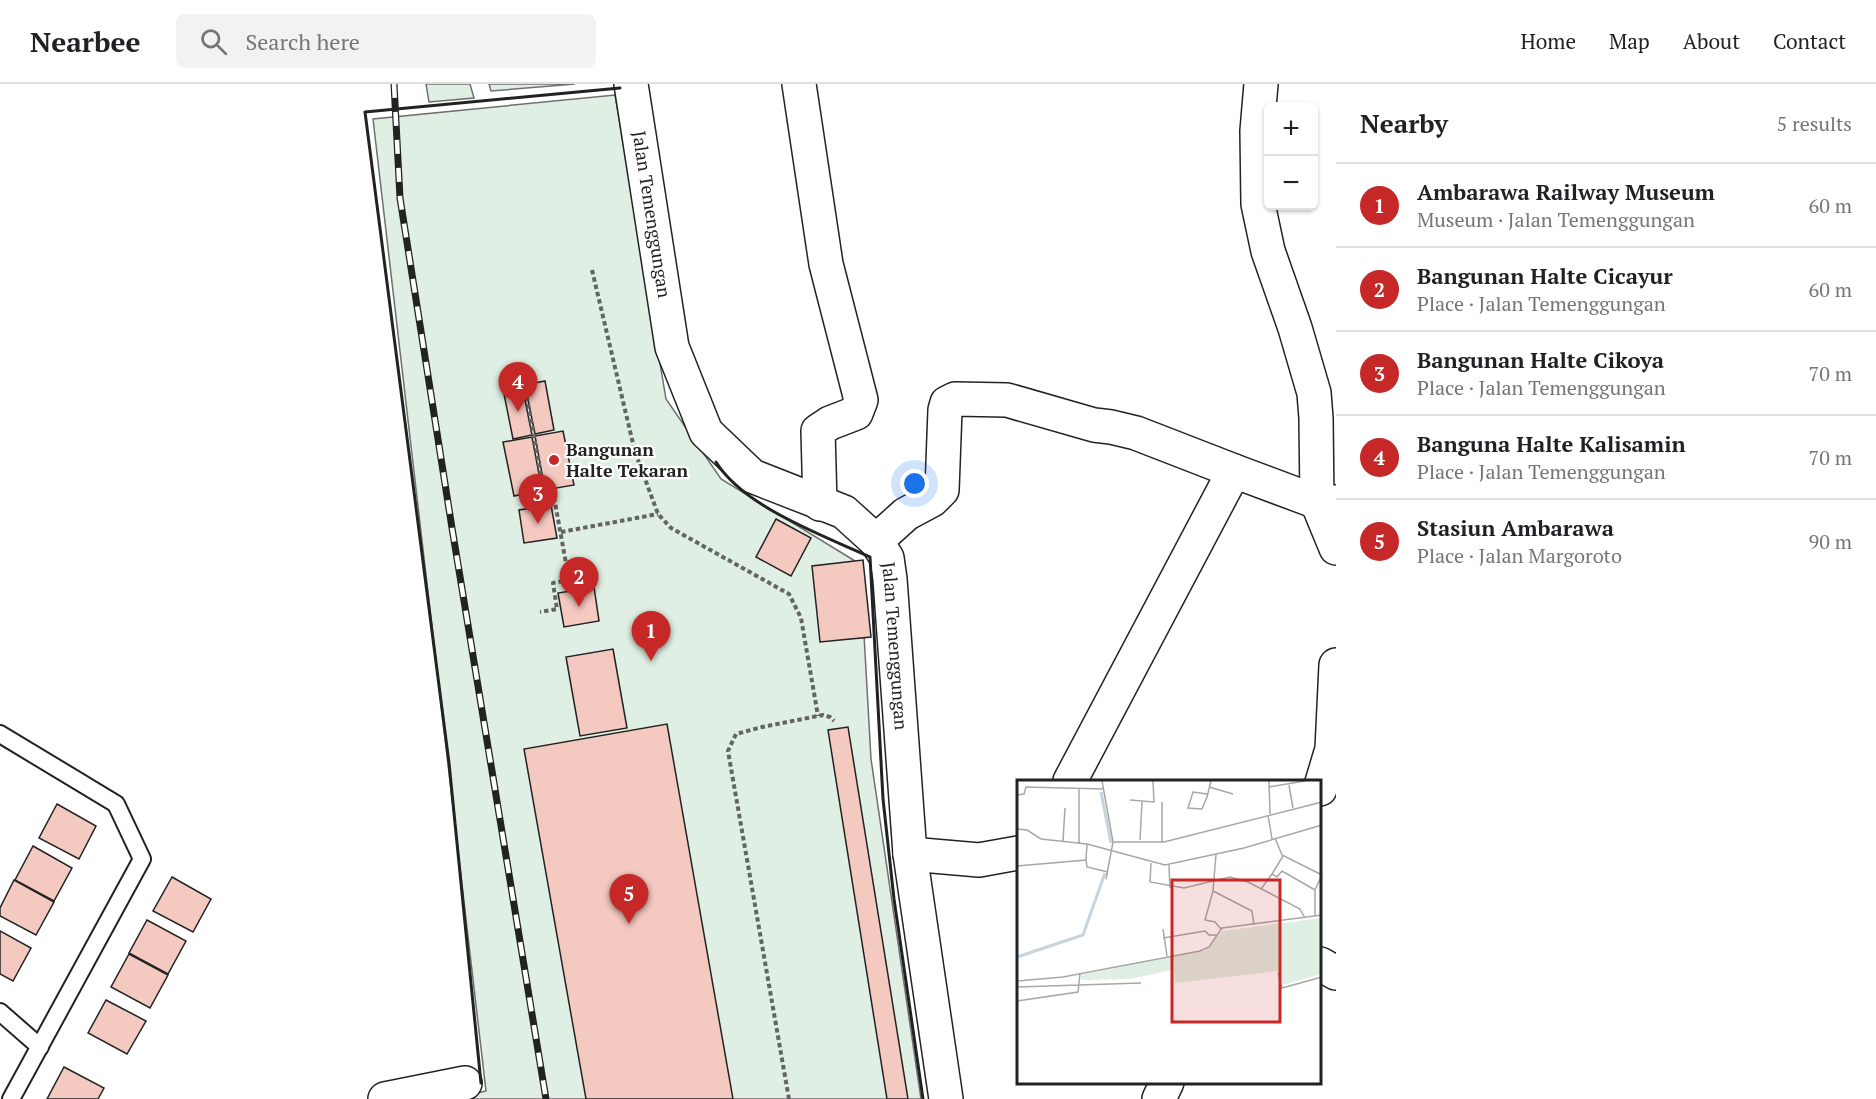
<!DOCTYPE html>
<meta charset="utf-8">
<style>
body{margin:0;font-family:"PT Serif",serif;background:#f2f2f2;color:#202124}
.controls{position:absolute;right:18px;top:18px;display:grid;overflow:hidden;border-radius:9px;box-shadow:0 2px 4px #0004}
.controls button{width:54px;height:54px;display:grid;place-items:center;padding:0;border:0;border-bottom:2px solid #e0e0e0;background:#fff;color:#202124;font:30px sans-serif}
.you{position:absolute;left:915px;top:400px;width:21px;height:21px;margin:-15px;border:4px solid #fff;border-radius:50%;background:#1a73e8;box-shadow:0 0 0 9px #1a73e833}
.badge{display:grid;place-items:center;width:39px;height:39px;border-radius:50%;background:#c62828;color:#fff;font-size:20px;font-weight:700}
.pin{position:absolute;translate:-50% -50px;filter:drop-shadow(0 2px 3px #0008)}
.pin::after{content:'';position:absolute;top:32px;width:21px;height:18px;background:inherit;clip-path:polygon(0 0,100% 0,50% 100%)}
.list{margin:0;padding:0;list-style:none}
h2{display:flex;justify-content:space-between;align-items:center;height:78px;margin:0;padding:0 24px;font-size:26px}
h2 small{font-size:20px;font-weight:400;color:#757577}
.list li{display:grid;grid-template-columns:39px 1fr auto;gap:18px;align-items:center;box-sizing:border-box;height:84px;padding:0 24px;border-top:2px solid #e0e0e0}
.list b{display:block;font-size:22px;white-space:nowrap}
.list p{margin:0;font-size:20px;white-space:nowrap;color:#757577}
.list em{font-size:20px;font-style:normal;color:#757577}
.icon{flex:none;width:33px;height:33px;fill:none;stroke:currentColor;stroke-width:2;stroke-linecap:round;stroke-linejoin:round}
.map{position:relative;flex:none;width:1336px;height:1015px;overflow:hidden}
header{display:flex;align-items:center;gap:36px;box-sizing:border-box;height:84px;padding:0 30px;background:#fff;border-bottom:2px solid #e0e0e0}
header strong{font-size:28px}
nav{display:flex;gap:33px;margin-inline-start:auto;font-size:21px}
.search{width:420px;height:54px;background:#f2f2f2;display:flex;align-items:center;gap:15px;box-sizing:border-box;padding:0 21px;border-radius:9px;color:#757577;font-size:22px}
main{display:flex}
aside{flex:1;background:#fff}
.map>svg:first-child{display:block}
.green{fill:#e0efe3;stroke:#6f6f6f;stroke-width:1.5}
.building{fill:#f3c9c0;stroke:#222;stroke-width:1.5}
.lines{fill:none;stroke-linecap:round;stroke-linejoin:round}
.service-casing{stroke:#222;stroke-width:20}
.minor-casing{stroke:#222;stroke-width:36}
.path{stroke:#646464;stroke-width:4;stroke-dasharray:4.5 3;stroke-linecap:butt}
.service{stroke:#fff;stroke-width:16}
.minor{stroke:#fff;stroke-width:33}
.rail-casing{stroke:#222;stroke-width:7}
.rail{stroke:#fff;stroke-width:4.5;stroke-dasharray:14;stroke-linecap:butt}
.wall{stroke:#222;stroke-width:3}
.poi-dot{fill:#c62828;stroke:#fff;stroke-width:2}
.labels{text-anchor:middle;stroke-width:4.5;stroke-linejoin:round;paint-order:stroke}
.street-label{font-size:18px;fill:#222;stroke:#fff}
.poi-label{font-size:18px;font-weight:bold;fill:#222;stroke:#fff;text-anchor:start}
.inset-river{fill:none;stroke:#c7d3dd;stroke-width:3}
.inset-road{fill:none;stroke:#a7a7a7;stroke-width:1.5}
.view{fill:#c62828;fill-opacity:0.15;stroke:#c62828;stroke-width:3}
.inset-edge{fill:none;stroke:#222;stroke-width:3}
</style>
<header>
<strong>Nearbee</strong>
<div class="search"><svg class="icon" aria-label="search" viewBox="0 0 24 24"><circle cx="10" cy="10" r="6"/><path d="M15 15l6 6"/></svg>Search here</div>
<nav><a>Home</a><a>Map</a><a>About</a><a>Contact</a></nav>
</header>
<main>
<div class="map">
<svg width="1336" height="1015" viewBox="0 0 1336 1015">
<rect width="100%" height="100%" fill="#fff"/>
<g class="green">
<polygon points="426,0 470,0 474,14 429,18"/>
<polygon points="489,0 575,0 491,7"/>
<polygon points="615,11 666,315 721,395 860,480 871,675 921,1015 452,1015 486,1007 373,35"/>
</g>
<g class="building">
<polygon points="545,297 554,346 535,350 525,301"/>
<polygon points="522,301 532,351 513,355 503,305"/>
<polygon points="563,347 574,401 545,406 535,352"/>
<polygon points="532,353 542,406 514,412 503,358"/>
<polygon points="551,421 557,454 524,459 519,426"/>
<polygon points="776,435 811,454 791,492 756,473"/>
<polygon points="863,476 871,553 820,558 812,482"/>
<polygon points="594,503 599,537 564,543 558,509"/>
<polygon points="613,565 627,644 580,652 566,573"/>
<polygon points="667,640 733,1015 586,1015 524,665"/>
<polygon points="848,643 908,1015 887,1015 828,646"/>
<polygon points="57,720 96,742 79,775 39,754"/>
<polygon points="33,762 72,784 54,817 15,796"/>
<polygon points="172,793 211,815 193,848 153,827"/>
<polygon points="14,796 54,818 36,851 0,832 0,824"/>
<polygon points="147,836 186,857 168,890 129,869"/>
<polygon points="0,847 31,864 13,897 0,890"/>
<polygon points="129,870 168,891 150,924 111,903"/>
<polygon points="106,916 146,937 127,970 88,949"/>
<polygon points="64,983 104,1004 98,1015 47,1015"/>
</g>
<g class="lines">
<g class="service-casing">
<g id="service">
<polyline points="0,650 116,720 142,775 11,1015"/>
<polyline points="0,928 40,963"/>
</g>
</g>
<g class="minor-casing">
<g id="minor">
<path id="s1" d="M631 0 672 263 706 348 752 392 844 428 876 457 887 474 890 495 910 770 946 1015"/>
<polyline points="799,0 826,180 861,316 856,329 830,339 818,347 820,420"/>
<polyline points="1261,0 1257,47 1258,120 1268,167 1295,244 1314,309 1316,334 1317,418 1336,464"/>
<polyline points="876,457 906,430 932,416 942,406 945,326 947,319 955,315 1007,316 1094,341 1111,343 1136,349 1234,387"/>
<polyline points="1070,697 1234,387 1317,418 1336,418"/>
<polyline points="1320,705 1332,665 1336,581"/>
<polyline points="910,770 979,776 1018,769"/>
<polyline points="1320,880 1336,889"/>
<polyline points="385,1015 465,999"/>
<polyline points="1159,1015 1167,998"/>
</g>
</g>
<g class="path">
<polyline points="592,186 635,368 658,430 671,444 789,510 801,534 818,632"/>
<polyline points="524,298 545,414 554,413 569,496 553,499 557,525 540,528"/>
<polyline points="561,448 658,430"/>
<polyline points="789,1015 728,667 736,650 762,643 823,631 830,633 834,637"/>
</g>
<use href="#service" class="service"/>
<use href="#minor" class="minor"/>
<g class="rail-casing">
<polyline id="rail" points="394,0 400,114 452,444 546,1015"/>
</g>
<use href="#rail" class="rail"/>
<g class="wall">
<path d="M716 378C744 423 822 451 870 473L883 715 894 815 923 1015"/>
<polyline points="481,999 449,679 365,28 620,4"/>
</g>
</g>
<circle class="poi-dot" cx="554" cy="376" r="6"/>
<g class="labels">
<g class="street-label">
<text dy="6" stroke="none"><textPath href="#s1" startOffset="132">Jalan Temenggungan</textPath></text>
<text dy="6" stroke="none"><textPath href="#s1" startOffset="672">Jalan Temenggungan</textPath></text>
</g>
<g class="poi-label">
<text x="566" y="372">Bangunan<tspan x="566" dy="21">Halte Tekaran</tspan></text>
</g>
</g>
<g transform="translate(1017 696)">
<rect width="304" height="304" fill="#fff"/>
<path d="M304 138V194L266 205 262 191 158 203 156 177 188 171 206 151ZM154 177 155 190 113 199 65 200 64 195Z" fill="#e0efe3"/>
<path class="inset-river" d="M84 12 94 63M0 177 66 155 88 93"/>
<path class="inset-road" d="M85 1 96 62M252 1 253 34M272 5 276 28M192 7 216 14M252 7 288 1M62 8V63M190 14 176 12 171 28 185 29 190 17 194 1M0 15 7 14 9 7 87 9M113 20 137 22 136 1M145 22V62M251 35 255 59M0 49 10 50 24 59 70 64 148 85 227 68 305 45M258 58 265 75 305 95M123 60 125 22M46 61 48 28M199 74 196 111 235 131 237 145M266 76 255 94 260 97 265 91 298 110M69 80 70 87 91 92M134 83 133 102 167 108 213 97 231 102 283 129 288 138M152 85 153 108M0 86 69 80 70 64M89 99 96 62H147L305 22M244 109 255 94M196 111 188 140 198 142 204 149M298 136V110L305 95M146 149 150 176M146 158 188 151 192 155H199M261 193 265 208 305 197M0 201 46 197 183 171 192 167 205 148 305 135M0 207 124 203M0 221 61 212 63 194"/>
<path class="view" d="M155 100H263V242H155Z"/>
<rect width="304" height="304" class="inset-edge"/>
</g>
</svg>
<div class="controls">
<button>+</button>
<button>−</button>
</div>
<div class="you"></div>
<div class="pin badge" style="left:651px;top:577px">1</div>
<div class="pin badge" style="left:579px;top:523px">2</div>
<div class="pin badge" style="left:538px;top:440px">3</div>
<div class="pin badge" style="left:518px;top:328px">4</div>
<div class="pin badge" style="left:629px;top:840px">5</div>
</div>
<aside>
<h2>Nearby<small>5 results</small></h2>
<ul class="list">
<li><span class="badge">1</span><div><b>Ambarawa Railway Museum</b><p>Museum · Jalan Temenggungan</p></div><em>60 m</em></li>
<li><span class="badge">2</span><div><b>Bangunan Halte Cicayur</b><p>Place · Jalan Temenggungan</p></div><em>60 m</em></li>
<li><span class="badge">3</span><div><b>Bangunan Halte Cikoya</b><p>Place · Jalan Temenggungan</p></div><em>70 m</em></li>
<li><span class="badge">4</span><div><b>Banguna Halte Kalisamin</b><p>Place · Jalan Temenggungan</p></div><em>70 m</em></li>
<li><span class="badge">5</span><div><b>Stasiun Ambarawa</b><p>Place · Jalan Margoroto</p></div><em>90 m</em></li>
</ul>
</aside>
</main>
